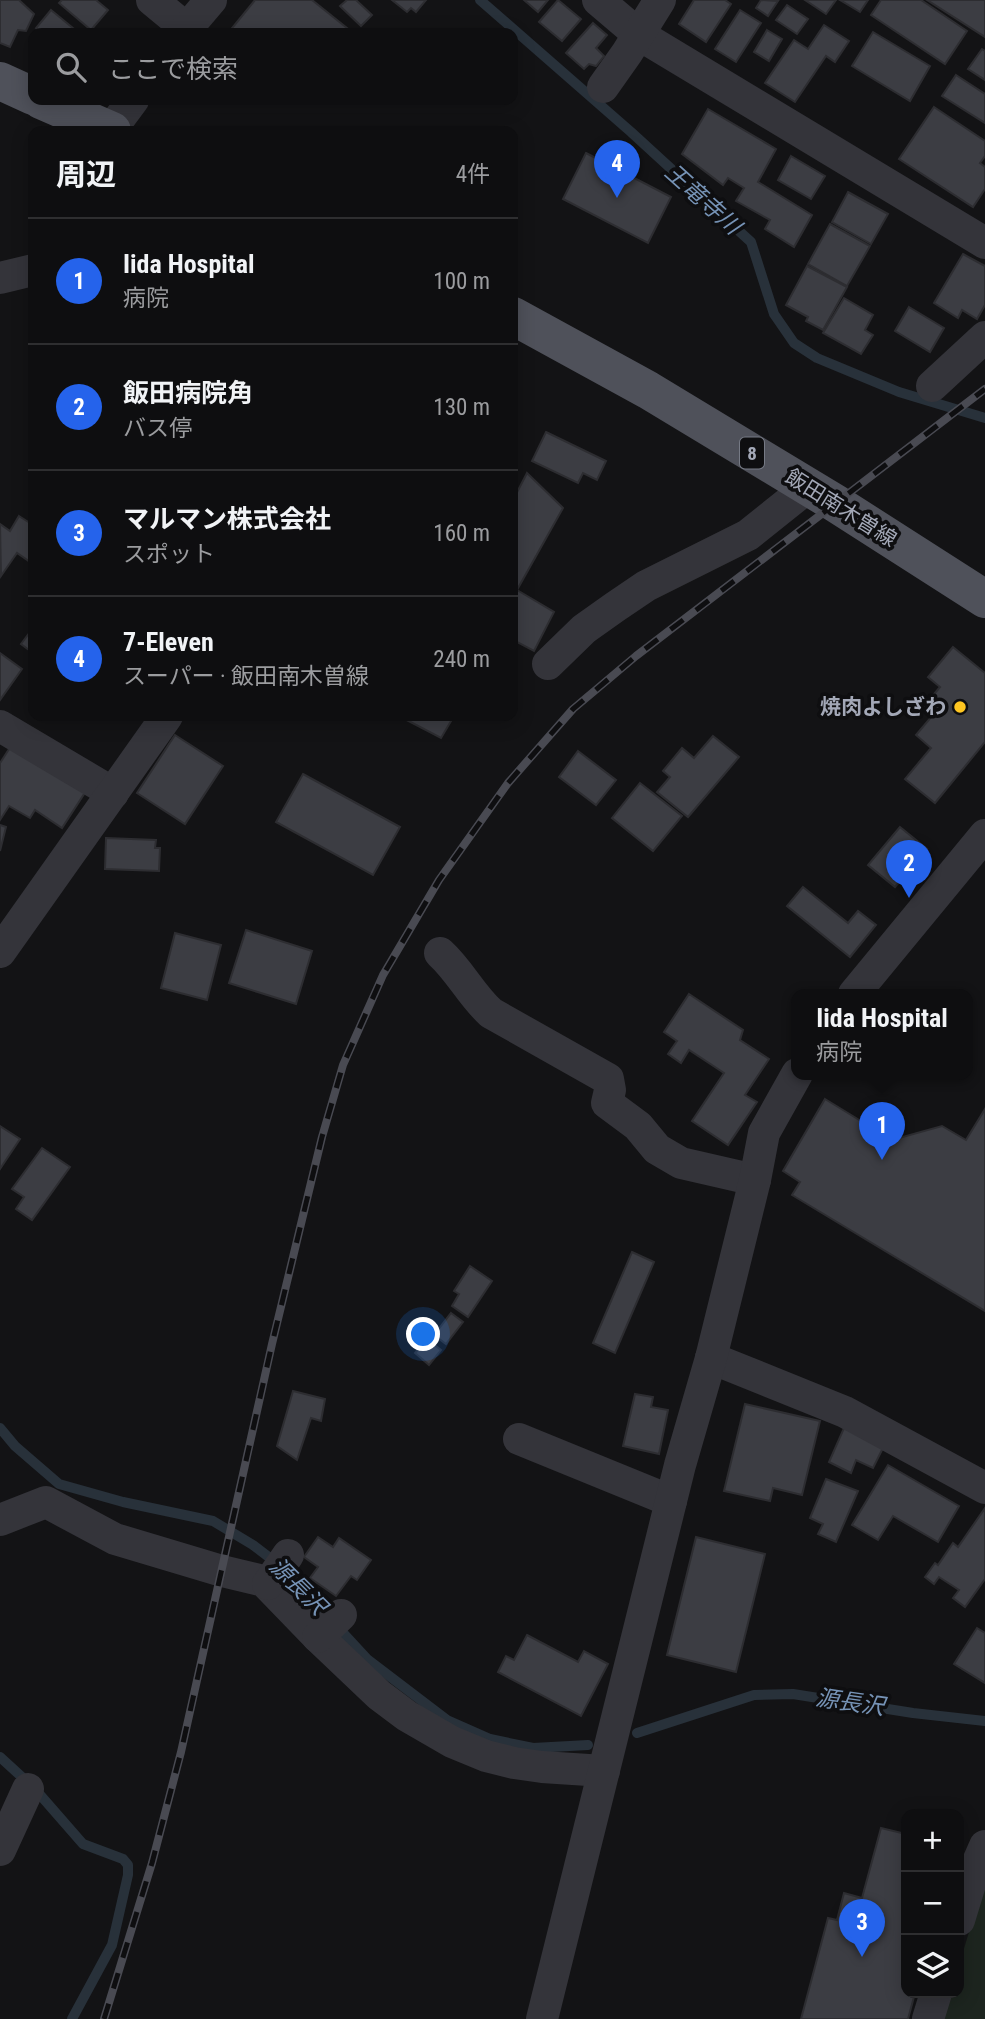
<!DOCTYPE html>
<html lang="ja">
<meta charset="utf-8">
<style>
body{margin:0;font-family:"Roboto Condensed","Noto Sans JP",sans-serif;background:#171719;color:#f1f3f6}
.controls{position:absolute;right:21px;bottom:21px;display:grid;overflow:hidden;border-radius:14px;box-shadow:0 4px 18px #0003}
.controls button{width:63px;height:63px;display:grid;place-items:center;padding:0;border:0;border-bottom:2px solid #2e2e30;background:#0e0e10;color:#f1f3f6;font:35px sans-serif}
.you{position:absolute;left:424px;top:1335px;width:24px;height:24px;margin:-18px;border:5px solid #fff;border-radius:50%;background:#1a73e8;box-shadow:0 0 0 10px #1a73e833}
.badge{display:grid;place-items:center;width:46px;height:46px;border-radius:50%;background:#2563eb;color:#fff;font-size:23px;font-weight:700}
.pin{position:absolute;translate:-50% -58px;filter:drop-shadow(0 2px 4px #0008)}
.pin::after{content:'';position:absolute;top:37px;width:24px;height:21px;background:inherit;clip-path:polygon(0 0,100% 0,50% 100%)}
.popup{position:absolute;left:791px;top:989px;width:182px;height:91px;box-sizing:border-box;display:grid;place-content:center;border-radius:14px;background:#0e0e10;filter:drop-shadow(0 2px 5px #0005);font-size:23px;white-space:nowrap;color:#9b9c9f}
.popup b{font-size:26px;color:#f1f3f6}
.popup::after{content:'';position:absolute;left:50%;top:100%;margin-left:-14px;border:14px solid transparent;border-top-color:#0e0e10}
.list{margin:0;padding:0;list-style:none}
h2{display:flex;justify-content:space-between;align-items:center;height:91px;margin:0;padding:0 28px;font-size:30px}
h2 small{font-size:23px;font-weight:400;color:#9b9c9f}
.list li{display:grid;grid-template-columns:46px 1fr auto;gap:21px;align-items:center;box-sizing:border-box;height:126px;padding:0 28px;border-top:2px solid #2e2e30}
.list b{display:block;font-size:26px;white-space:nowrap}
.list p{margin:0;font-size:23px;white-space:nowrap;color:#9b9c9f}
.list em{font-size:23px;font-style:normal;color:#9b9c9f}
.icon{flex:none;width:38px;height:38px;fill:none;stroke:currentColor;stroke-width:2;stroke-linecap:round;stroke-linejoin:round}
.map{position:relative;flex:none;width:985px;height:2019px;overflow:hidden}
.search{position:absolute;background:#0e0e10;box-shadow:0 4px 18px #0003;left:28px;top:28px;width:490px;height:77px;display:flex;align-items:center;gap:18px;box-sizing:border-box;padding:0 24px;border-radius:14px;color:#9b9c9f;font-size:26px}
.panel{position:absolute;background:#0e0e10;box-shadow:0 4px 18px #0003;left:28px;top:126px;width:490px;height:595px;border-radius:14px}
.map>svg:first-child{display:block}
.green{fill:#1d251f}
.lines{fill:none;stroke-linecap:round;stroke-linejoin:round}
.stream{stroke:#28313a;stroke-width:10}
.building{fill:#3c3d43;stroke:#2d2d31;stroke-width:2}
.minor{stroke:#34343a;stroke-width:32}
.major{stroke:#4f515a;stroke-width:38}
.rail-casing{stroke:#494a52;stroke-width:8}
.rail{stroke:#0e0e10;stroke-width:5;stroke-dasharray:16;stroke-linecap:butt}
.poi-dot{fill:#ffc621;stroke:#0e0e10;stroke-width:2.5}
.labels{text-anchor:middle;stroke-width:7;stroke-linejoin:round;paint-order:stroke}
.shield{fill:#0e0e10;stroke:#767a85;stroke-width:2}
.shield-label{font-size:19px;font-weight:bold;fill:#a3a8b7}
.street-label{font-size:21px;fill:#a3a8b7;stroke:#0e0e10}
.poi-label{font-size:21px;font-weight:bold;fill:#a3a8b7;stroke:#0e0e10;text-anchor:end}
.water-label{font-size:23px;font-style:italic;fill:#7693b6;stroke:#0e0e10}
</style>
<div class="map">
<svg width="985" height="2019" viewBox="0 0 985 2019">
<rect width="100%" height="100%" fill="#131315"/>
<polygon class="green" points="985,1879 985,2019 942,2019 950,1993 959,1993 959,1965"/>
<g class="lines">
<g class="stream">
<polyline points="480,0 631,132 751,242 774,314 794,343 817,358 899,392 985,418"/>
<polyline points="0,1428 15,1446 59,1484 123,1502 213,1521 253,1545 283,1568 367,1659 447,1720 490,1739 533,1748 588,1745"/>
<polyline points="637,1733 754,1695 793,1694 913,1713 985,1721"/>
<polyline points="0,1757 35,1789 83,1844 123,1859 128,1865 128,1875 112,1945 72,2019"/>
</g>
</g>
<g class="building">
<polygon points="0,0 19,0 34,14 26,31 18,30 10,47 0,43"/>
<polygon points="62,0 96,0 108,10 91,30 59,3"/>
<polygon points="255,0 312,0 352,32 228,33"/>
<polygon points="347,0 356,0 372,15 361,26 340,6"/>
<polygon points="392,0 426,0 416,12 411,8 407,12"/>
<polygon points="524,0 548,0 538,12"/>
<polygon points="558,0 581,19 562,41 539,22"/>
<polygon points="694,0 725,0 731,4 706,42 679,24"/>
<polygon points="761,0 778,1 768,16 756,8"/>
<polygon points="805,0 836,0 826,14"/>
<polygon points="840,0 868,0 860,12"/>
<polygon points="881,0 921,0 967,31 945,64 871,15"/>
<polygon points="927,0 985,0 985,37"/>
<polygon points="787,5 808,19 797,34 776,20"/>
<polygon points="51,10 79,33 42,33 36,28"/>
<polygon points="740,10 761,23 736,62 715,49"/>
<polygon points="593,23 607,35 596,48 604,56 596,66 589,64 584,69 566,53"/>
<polygon points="824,25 849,41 835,62 826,56 795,102 765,83 794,40 808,49"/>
<polygon points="767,30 782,39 769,61 754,52"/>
<polygon points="873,32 930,66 910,101 852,66"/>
<polygon points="982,49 985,51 985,80 968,69"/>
<polygon points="956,75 985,94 985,123 942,96"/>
<polygon points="934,107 985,141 985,156 980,163 985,167 985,189 973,207 899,159"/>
<polygon points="708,109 776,149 758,182 812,215 794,247 765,229 770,220 736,201 744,188 728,178 723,185 682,154"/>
<polygon points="586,153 671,197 648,243 563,199"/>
<polygon points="791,156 825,176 811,199 778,180"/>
<polygon points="848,192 888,214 871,244 832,222"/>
<polygon points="830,224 870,246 847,286 808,264"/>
<polygon points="963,254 985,266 985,305 977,319 962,310 958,318 934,303"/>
<polygon points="807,266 847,287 823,330 806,321 808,317 786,305"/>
<polygon points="844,298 873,315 865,330 873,335 861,354 823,333"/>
<polygon points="909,307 944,328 930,352 895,331"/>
<polygon points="546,432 606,461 597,480 583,473 578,483 532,461"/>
<polygon points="527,473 563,508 517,590 554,612 534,651 513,640 513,500"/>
<polygon points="19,516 33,525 33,564 17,553 1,576 0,524 10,531"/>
<polygon points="33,628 33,653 21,644"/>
<polygon points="953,647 985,673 985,742 935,803 905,779 931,748 916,735 933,715 923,707 940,687 928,677"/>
<polygon points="0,653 22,669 0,700"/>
<polygon points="399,716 454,716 441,738"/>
<polygon points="175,735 223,766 185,824 137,793"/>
<polygon points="713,736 739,757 688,817 657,792 670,777 663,771 682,748 694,758"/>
<polygon points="13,743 86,791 62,828 35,810 30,818 9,806 0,820 0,763"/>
<polygon points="578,751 616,780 596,805 559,777"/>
<polygon points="303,774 400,827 373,875 276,822"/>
<polygon points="640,783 682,816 653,851 612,818"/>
<polygon points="0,825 6,827 0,851"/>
<polygon points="900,827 927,849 895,887 868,865"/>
<polygon points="106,838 156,840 155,848 160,848 159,871 105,869"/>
<polygon points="803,887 848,923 858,911 876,925 850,957 787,906"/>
<polygon points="246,930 312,951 296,1004 229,983"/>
<polygon points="175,933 221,945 207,1000 161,988"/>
<polygon points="689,994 743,1030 740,1040 769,1059 745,1095 757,1102 728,1145 692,1121 724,1073 689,1050 681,1063 668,1054 677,1041 664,1032"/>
<polygon points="825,1099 892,1140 942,1126 966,1140 985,1109 985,1311 792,1195 800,1182 783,1171"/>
<polygon points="0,1126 20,1139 0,1169"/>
<polygon points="42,1148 70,1167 32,1220 16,1209 24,1197 12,1189"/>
<polygon points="632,1252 654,1262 615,1353 593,1343"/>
<polygon points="470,1266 492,1281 468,1317 452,1306 459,1294 454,1291"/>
<polygon points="451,1313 463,1322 446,1344 434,1335"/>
<polygon points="427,1339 441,1350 429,1365 415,1353"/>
<polygon points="293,1391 325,1399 321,1421 311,1418 297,1460 277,1446"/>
<polygon points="635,1394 653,1397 651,1407 668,1410 659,1454 623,1446"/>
<polygon points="745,1404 820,1421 802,1495 773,1488 770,1501 724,1491"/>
<polygon points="844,1428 884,1446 873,1468 856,1460 851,1473 829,1462"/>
<polygon points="888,1465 959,1506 938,1542 893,1516 878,1540 852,1525"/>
<polygon points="826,1479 858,1491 836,1542 818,1534 823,1524 810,1518"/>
<polygon points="985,1508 985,1579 965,1607 953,1598 959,1590 939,1577 934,1584 925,1577 935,1563 938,1565 953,1543 958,1547"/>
<polygon points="318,1537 333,1547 339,1538 371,1560 357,1580 351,1576 336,1596 310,1578 318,1567 304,1557"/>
<polygon points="696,1537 765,1554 736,1672 667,1655"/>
<polygon points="977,1628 985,1633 985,1683 954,1664"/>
<polygon points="527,1635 578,1662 584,1651 608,1664 581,1716 498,1672 506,1656 514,1660"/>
<polygon points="881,1828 906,1834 906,1993 915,1993 908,2019 801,2019 828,1918 837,1920 844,1893 862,1898"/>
</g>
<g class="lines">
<g class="minor">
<polyline points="152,0 187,29"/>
<polyline points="598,0 638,34 985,243"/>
<polyline points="183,33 211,0"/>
<polyline points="603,87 627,53 660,0"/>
<polyline points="110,131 133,100"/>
<polyline points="0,278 33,270"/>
<polyline points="932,386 985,337"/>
<polyline points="548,664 584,629 615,607 646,586 748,535 808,487"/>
<polyline points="0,726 113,793"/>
<polyline points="0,952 167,716"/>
<path d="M440 953C460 971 471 995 491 1013L608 1079 610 1090 607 1103 638 1126 657 1149 681 1163 755 1180"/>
<polyline points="854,994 985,835"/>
<polyline points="711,1358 845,1412 985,1488"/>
<polyline points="519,1439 671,1501"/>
<polyline points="0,1520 46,1502 115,1539 222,1571 264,1581 318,1637 379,1695 407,1716 452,1742 486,1756 514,1763 542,1767 604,1771"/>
<polyline points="268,1584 288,1555"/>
<polyline points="318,1637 341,1615"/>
<polyline points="0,1850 28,1789"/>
<polyline points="959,1920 974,1871 985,1846"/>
<polyline points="542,2019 680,1465 711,1358 755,1180 764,1133 797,1074"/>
<polyline points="928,2019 936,1993"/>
</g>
<g class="major">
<polyline points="0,81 33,96"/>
<polyline points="41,100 112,131"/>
<polyline points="513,316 648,390 835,503 985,599"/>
</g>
<g class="rail-casing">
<polyline id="rail" points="104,2019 152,1863 181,1752 272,1344 322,1137 343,1065 383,975 439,880 508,783 573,709 636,656 985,389"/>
</g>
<use href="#rail" class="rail"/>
</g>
<circle class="poi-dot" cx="960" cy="707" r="7"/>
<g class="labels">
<rect class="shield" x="740" y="437.5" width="24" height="31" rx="5"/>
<g class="shield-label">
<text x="752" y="460">8</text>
</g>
<g class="street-label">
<text transform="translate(841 508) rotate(32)" y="7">飯田南木曽線</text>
</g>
<g class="poi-label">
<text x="946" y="714">焼肉よしざわ</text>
</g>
<g class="water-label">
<text transform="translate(703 199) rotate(42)" y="8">王竜寺川</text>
<text transform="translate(298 1586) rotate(45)" y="8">源長沢</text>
<text transform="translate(850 1702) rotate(8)" y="8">源長沢</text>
</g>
</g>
</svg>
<div class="controls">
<button>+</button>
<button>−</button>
<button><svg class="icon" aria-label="layers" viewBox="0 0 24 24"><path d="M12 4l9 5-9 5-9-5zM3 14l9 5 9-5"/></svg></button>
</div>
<div class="you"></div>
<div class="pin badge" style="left:882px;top:1160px">1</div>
<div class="popup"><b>Iida Hospital</b>病院</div>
<div class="pin badge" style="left:909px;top:898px">2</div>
<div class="pin badge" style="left:862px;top:1957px">3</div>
<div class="pin badge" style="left:617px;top:198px">4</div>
<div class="search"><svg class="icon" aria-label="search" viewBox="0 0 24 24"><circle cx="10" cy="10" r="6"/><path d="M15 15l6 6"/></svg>ここで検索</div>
<section class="panel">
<h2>周辺<small>4件</small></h2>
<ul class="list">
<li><span class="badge">1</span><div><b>Iida Hospital</b><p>病院</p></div><em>100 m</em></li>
<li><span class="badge">2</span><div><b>飯田病院角</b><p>バス停</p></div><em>130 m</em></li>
<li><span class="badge">3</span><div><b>マルマン株式会社</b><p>スポット</p></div><em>160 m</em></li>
<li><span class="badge">4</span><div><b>7-Eleven</b><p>スーパー · 飯田南木曽線</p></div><em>240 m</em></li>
</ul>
</section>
</div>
